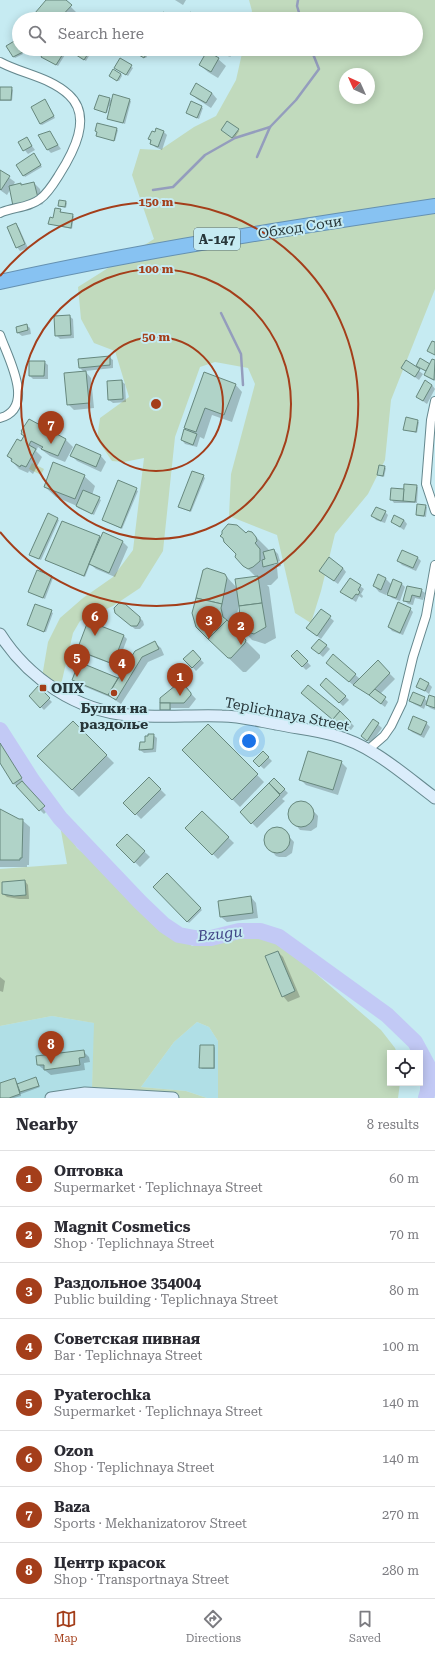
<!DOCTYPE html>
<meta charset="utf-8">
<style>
body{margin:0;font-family:"Roboto Serif",serif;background:#f7f7f7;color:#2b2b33}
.controls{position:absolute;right:12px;bottom:12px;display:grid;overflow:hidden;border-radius:0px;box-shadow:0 2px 10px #0003}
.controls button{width:36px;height:36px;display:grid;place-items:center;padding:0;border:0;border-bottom:1px solid #e1e1e2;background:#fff;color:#2b2b33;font:20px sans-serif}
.compass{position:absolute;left:339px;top:68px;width:36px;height:36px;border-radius:50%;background:#fff;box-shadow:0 2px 10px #0003;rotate:315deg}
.you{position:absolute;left:249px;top:741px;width:14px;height:14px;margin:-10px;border:3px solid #fff;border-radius:50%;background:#1a73e8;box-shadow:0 0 0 6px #1a73e833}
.badge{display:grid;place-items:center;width:26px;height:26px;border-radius:50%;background:#a43e1a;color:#fff;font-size:13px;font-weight:700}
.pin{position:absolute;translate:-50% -33px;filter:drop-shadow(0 1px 2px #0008)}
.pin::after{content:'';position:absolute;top:21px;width:14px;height:12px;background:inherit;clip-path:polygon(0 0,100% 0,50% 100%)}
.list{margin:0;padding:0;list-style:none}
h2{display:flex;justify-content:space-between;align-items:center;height:52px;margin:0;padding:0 16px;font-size:17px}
h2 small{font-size:13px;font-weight:400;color:#7c7c81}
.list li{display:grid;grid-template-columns:26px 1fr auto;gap:12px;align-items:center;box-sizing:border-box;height:56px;padding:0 16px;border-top:1px solid #e1e1e2}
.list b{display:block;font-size:15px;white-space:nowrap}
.list p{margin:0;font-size:13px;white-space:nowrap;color:#7c7c81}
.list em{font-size:13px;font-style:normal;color:#7c7c81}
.icon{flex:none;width:22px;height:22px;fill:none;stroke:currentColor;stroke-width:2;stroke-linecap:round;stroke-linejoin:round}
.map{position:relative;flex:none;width:435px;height:1098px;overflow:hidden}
.search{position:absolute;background:#fff;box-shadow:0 2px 10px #0003;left:12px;right:12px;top:12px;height:44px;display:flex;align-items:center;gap:10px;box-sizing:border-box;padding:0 14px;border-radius:22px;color:#7c7c81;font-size:15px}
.sheet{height:500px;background:#fff}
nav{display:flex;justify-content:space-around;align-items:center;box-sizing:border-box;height:56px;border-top:1px solid #e1e1e2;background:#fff;font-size:11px;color:#7c7c81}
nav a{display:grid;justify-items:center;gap:2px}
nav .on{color:#a43e1a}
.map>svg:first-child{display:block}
.built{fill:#b0dfe6}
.green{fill:#c1dabd;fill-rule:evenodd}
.shadow{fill:#0003}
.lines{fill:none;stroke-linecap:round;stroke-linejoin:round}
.stream{stroke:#949dbd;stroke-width:2.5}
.river{stroke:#c2c9f5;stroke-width:16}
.building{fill:#b0d3c8;stroke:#67887e}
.street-casing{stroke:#65888e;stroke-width:10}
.secondary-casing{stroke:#65888e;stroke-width:13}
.highway-casing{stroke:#6591b1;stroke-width:16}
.street{stroke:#fff;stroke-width:8}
.secondary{stroke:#dbedfb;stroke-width:11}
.highway{stroke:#87c2f2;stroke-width:14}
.ring{fill:none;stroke:#a43e1a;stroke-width:2}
.poi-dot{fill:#a43e1a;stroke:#c6ebf2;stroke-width:1.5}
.labels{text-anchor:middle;stroke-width:4;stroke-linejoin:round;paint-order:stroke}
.shield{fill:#c6ebf2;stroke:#576c70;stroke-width:1}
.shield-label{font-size:13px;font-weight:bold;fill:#273639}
.street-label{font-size:14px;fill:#273639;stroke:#c6ebf2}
.poi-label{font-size:14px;font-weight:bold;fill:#273639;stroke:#c6ebf2;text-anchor:start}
.water-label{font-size:15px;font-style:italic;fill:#404486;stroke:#c6ebf2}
.centre{fill:#a43e1a;stroke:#c6ebf2;stroke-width:2}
.ring-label{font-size:12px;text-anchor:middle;font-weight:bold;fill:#a43e1a;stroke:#c6ebf2;stroke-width:4;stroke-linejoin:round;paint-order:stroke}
</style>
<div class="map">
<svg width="435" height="1098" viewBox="0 0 435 1098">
<rect width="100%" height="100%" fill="#c6ebf2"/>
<g class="built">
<polygon points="52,1016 95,1023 92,1088 65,1092 44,1098 0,1098 0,1026"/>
<polygon points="197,1022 209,1027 218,1041 218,1098 207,1098 186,1091 141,1087 174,1042"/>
</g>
<g class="green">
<path d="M249 0H435V289L391 400 385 460 368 494 335 534 321 591 311 623 295 613 277 535 229 516 231 474 255 384 248 368 215 362 200 367 175 437 163 551 140 588 113 606 80 621 73 633 60 689 42 677 48 642 60 618 83 598 113 577 133 550 144 458 124 462 112 461 97 439 100 418 129 397 115 351 94 343 81 319 78 287 154 239 132 175 140 149 160 150 194 127 216 116 236 80 243 49H416V19H250L252 11ZM345 74H369V98H345Z"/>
<polygon points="32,463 44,469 41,475 29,469"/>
<polygon points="59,820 77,848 192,946 268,932 381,1030 395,1048 397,1053 390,1053 390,1083 400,1083 398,1098 218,1098 218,1041 209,1027 197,1022 174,1042 141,1087 186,1091 207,1098 44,1098 65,1092 92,1088 94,1023 52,1016 0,1026 0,869 67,864"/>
</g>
<g class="shadow">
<polygon points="47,0 64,0 76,12 74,14 81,19 43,19"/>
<polygon points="175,0 186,0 183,5"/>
<polygon points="16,42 19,46 19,49 21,49 23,54 15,58 14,57"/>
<polygon points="24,49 32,49 26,52"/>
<polygon points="47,49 67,49 68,50 58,66 44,58"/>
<polygon points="72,49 93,49 86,61 73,53"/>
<polygon points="130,49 151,49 146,58"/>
<polygon points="223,49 229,49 234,53 230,57 222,50"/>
<polygon points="120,59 133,68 128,76 117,69"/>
<polygon points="218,59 226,66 218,78 208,72 200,65"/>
<polygon points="121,74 122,76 119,81 111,77"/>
<polygon points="0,88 11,88 13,90 12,101 0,101"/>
<polygon points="212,93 217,99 211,108 197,99 191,94"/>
<polygon points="100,96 110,99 112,102 129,100 131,101 125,124 108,118 111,107 109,106 107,113 96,109"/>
<polygon points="45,100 55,118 42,125 40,124"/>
<polygon points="201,107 203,108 199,119 187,113"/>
<polygon points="116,129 118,130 115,141 97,136"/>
<polygon points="157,129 164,132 167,135 162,150 155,147 149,139"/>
<polygon points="238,130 239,131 234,139 224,131"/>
<polygon points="49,132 61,149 51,153 47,149"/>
<polygon points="26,138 35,150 28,154 19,143"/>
<polygon points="35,156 42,167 25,177 17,165"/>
<polygon points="0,171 15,182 13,186 20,184 22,186 34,183 40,189 43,204 19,211 10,190 7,195 0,190"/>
<polygon points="66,202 67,203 66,208 60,206"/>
<polygon points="60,210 62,213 74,216 72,229 49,224"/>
<polygon points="16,224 19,228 28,248 20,251 17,247"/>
<polygon points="69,316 73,319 74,338 60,339 56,335"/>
<polygon points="26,325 30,328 31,334 22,336 18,333"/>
<polygon points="109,357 113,360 113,368 85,371 91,378 94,408 74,410 68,404 84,372 80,368"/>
<polygon points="433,360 435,361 435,381 427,377 425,375 427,372 417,366 430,365"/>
<polygon points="406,361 423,374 419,380 402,368"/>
<polygon points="44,362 48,365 48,379 33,379 30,376"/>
<polygon points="204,373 235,384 242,392 232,422 212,415 204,439 200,437 197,447 185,444 182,440 190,432 185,427"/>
<polygon points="121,381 125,384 126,402 113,403 109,400"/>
<polygon points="432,385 435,389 427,404 417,397"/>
<polygon points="407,418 419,422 417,433 404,429"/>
<polygon points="29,420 66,440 73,447 65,462 50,456 38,447 36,451 42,457 33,474 29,471 28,473 19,469 12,461 8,456 21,442"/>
<polygon points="76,445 101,456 106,462 101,472 77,461 72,456"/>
<polygon points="384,467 386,468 384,477 380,476 379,475"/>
<polygon points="84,476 95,486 92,495 101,500 94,515 78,508 77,506 56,497 45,487"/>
<polygon points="203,476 205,478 191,512 181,508 179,506"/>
<polygon points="119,482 138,491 122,529 103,520"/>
<polygon points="416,486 418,487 417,503 394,503 391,499 405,490"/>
<polygon points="425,506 427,507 426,517 418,516 417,515"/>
<polygon points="385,512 388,515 385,523 376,520 373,516"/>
<polygon points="48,514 59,520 41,560 31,556"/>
<polygon points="404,520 407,524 404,530 392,522"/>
<polygon points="252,533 270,551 274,550 278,554 280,561 274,563 274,565 280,563 281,566 277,567 278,578 271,585 267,585 269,587 276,638 265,644 252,640 242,629 239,605 235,623 237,632 260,655 260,658 246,672 243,672 211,641 225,575 237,588 256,577 244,565 237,554 225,541 221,536"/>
<polygon points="99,537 101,539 123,542 128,547 115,577 96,569 90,564 85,577 46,560"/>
<polygon points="417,557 421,561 416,571 402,565 398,561"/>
<polygon points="343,568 346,572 338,584 324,574"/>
<polygon points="379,575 386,579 392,585 394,581 402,584 405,587 400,601 392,598 387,593 386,595 379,592 374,586"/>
<polygon points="51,576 53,578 45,599 29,592"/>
<polygon points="350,579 364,589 361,594 363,596 362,598 359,596 356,602 345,595"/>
<polygon points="407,587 421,590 425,593 423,600 415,598 413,605 408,604 404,600"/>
<polygon points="36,605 53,613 46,632 28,625"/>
<polygon points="410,609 413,612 403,635 392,631 389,627"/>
<polygon points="321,610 334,621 321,639 311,631"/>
<polygon points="119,616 140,618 143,621 144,625 140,629 135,629"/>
<polygon points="89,622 124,636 127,639 117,666 82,653 78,650"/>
<polygon points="320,640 330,649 323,657 316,651"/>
<polygon points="155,643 161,648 164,655 148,662 121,704 112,698 76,683 73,680 79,663 118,679"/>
<polygon points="297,651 311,666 306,670 292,656"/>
<polygon points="193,652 204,663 196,671 185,659"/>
<polygon points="333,655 360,679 378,662 395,679 380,694 388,702 385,707 373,698 374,697 360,688 359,689 354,684 353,685 331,666"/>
<polygon points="327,679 349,700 343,706 321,685"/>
<polygon points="429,684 432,687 429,694 418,686"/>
<polygon points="38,688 52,702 44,710 30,696"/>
<polygon points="186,688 196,699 189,708 171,708 171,711 162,711 161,710"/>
<polygon points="302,693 345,717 354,726 351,730 339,724"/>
<polygon points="424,698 428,702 435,698 435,710 430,708 426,704 424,709 414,704 410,701"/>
<polygon points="373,720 382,728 371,743 365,739"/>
<polygon points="73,722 114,763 79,797 39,756"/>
<polygon points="426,723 430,727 424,738 412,732 409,729"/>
<polygon points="208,725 264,782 240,807 183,750"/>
<polygon points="153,735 157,738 156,752 144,753 140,750"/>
<polygon points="0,744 5,749 26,784 25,785 48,810 44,814 13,783 0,761"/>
<polygon points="263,752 272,761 264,769 255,761"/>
<polygon points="341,762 347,768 338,795 306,785 300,779"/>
<polygon points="149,778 166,795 141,819 125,803"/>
<polygon points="274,779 288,793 282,799 285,801 257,828 241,812"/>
<polygon points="299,802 307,804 318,816 317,827 311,831 300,830 290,818 289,814 292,806"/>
<polygon points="0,810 19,820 22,820 30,827 29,865 27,865 27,867 0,867"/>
<polygon points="202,812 234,843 218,859 186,828"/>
<polygon points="275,828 283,830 294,842 292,853 286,857 279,857 276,856 265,844 265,840 268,832"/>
<polygon points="127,835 150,857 140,867 117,845"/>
<polygon points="167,874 202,910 189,923 154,887"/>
<polygon points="25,881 28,885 29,899 19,899 7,897 3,894"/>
<polygon points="251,897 256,903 258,918 227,922 221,917"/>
<polygon points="278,952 283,957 300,997 288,1002 283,996"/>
<polygon points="0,977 5,981 3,992 0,991"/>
<polygon points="214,1046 215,1048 215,1069 202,1069 200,1067"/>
<polygon points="83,1051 89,1057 90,1062 84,1063 85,1070 51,1075 38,1065"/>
<polygon points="15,1079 18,1084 37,1080 40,1087 21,1094 21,1096 14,1098 0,1098 0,1084"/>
</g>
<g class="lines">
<g class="stream">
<polyline points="298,0 297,6 301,19"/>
<polyline points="257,157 270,127 296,100 319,69 311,49"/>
<polyline points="153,190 173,187 205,155 235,138 270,127"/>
<polyline points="221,313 241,354 243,385"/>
</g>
<polyline class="river" points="0,730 32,780 60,818 140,902 164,925 179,935 195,938 211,938 239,931 260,931 279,937 387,1015 415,1042 428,1066 428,1091 426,1098"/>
</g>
<g class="building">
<polygon points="46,0 66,0 72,5 59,19 42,19 35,13"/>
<polygon points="163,12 176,19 159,19"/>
<polygon points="190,12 201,19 186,19"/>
<polygon points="74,13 83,19 69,19"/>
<polygon points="246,13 258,19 244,19"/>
<polygon points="16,40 19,49 21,49 23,52 13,57 6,46"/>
<polygon points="46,49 66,49 56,65 41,57"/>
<polygon points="71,49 91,49 84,60 70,51"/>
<polygon points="129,49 149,49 144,58"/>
<polygon points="222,49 231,49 233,51 229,56 221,50"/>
<polygon points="207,51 219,58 211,72 199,65"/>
<polygon points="120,58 132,65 126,75 114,68"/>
<polygon points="113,69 121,74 117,81 109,76"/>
<polygon points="196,83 212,93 206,103 190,94"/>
<polygon points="0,87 12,87 11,100 0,100"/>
<polygon points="113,94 130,99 123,123 107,119"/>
<polygon points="99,95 110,98 106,113 94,109"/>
<polygon points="45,99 54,116 40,124 31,107"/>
<polygon points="191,101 202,106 197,118 186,113"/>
<polygon points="227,121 239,129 232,138 221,130"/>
<polygon points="97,123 117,128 114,141 96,136 97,132 95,131"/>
<polygon points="156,128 164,131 158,147 150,144 151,140 148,139 152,131 155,132"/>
<polygon points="50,131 58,145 47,150 38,135"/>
<polygon points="27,137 32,146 23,151 18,142"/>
<polygon points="34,153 41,165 23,176 16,165"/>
<polygon points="0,170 10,176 1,190 0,189"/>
<polygon points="34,182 38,198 13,206 9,186 21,183 21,185"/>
<polygon points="59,200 66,201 65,207 58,206"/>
<polygon points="55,208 61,209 60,212 73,214 71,228 48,224 50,217 53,218"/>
<polygon points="16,223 25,244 16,248 7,227"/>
<polygon points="70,315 71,335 55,336 54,316"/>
<polygon points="27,324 28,330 17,333 16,327"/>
<polygon points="432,341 435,342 435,355 427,351"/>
<polygon points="110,356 110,365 79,368 78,359"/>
<polygon points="420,358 430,364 426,371 416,366"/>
<polygon points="432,359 435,360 434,380 424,375"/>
<polygon points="406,360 420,369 415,377 401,368"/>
<polygon points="29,361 45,361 44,376 29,376"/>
<polygon points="86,371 89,403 67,405 64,373"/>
<polygon points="204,372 236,384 224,415 205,408 196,432 184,428"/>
<polygon points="122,380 123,399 108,400 107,381"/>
<polygon points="425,380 432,385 423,401 416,397"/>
<polygon points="406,417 418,420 416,432 403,430"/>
<polygon points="29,419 66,439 58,456 41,449 43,447 31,441 29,445 36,449 26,467 21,465 20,467 11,461 12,459 7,456 17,439 21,441 24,436 21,434 22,432 21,431"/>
<polygon points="184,429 197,434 193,445 181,440"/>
<polygon points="76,444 101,455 96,467 70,456"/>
<polygon points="53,462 85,475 75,499 44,487"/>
<polygon points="379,465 385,466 383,476 377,475"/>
<polygon points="192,471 204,475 190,511 178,507"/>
<polygon points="118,480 137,488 121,528 102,520"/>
<polygon points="404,484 417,485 415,502 403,501"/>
<polygon points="391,488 404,489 403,501 390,500"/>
<polygon points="83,490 100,497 92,514 76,506"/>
<polygon points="417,504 426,505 424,516 416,515"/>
<polygon points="376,507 386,511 381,521 371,516"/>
<polygon points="48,513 58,518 39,559 29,555"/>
<polygon points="394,515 404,520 400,527 391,522"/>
<polygon points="62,521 100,536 84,576 45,560"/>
<polygon points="228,524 237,525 246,533 248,531 252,532 256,537 257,541 255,543 260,549 260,561 253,567 248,569 243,566 235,557 236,554 224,542 223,538 220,536 222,534 222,531"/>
<polygon points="103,532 123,541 109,573 89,564"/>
<polygon points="274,549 278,563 263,567 262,560 265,559 263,552"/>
<polygon points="402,550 418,557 413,568 397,561"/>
<polygon points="329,557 343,568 334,581 319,571"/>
<polygon points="207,568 225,574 227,578 222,604 196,598 203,570"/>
<polygon points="37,570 52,576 43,598 28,592"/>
<polygon points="378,574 386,578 381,590 373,586"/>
<polygon points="258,576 262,603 239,606 235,579"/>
<polygon points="350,578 361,585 358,590 360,592 358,595 356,594 352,599 340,592"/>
<polygon points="393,579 402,583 396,598 387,595"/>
<polygon points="407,586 422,589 420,597 412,595 410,602 403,601"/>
<polygon points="196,598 222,604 221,608 223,617 227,620 208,639 196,627 192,613"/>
<polygon points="398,602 411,608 400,633 388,627"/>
<polygon points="119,603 125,604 140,617 140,621 137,626 131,626 115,613 114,608"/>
<polygon points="262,603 266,627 254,634 241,630 239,606"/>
<polygon points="35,604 52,610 44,632 27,625"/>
<polygon points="321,609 331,616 317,636 306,628"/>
<polygon points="227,620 246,640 245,643 231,658 228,658 208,639"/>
<polygon points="88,621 124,635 113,664 77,650"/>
<polygon points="319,639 327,645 319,654 311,648"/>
<polygon points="155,641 159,649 142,657 116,700 108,695 135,651"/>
<polygon points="193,650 201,659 192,668 183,659"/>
<polygon points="297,650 308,661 302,667 291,656"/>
<polygon points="333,654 356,674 349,682 326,663"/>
<polygon points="378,660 390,673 369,695 353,685"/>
<polygon points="79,662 118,678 108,695 72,680"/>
<polygon points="326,678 346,696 339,703 320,685"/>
<polygon points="420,678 429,683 425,691 416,687"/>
<polygon points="181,681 191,693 191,695 184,703 160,703 160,698"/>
<polygon points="308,685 340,711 333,720 301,693"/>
<polygon points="38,686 50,698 40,708 29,696"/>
<polygon points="375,689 386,697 381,704 369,695"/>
<polygon points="413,692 425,697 421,706 409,701"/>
<polygon points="429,695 435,697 435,708 426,705"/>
<rect x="160" y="703" width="10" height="7"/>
<polygon points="340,711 351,722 347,727 333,719"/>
<polygon points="413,716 427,722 421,735 408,729"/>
<polygon points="373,719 379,723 367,741 361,736"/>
<polygon points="73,721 107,755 72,790 37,756"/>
<polygon points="208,724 258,774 232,800 182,750"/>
<polygon points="148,734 154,734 153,749 139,750 140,742 145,742 145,736 148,736"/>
<polygon points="0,743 22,778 13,784 0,763"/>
<polygon points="263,751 269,757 259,767 253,761"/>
<polygon points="308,751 342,761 333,790 299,780"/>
<polygon points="149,777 161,789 135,815 123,803"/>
<polygon points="274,778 285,789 280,794 269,783"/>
<polygon points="22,781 45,806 39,811 16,786"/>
<polygon points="269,783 280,795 251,824 240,812"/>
<circle cx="301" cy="814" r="13"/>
<polygon points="0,809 19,819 23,819 22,858 20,858 20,860 0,860"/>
<polygon points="202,811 229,837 212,855 185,828"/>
<circle cx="277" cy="840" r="13"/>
<polygon points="127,834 145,851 134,863 116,845"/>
<polygon points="167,873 201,908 187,922 153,887"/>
<polygon points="25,880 26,895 14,896 2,894 2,882"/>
<polygon points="251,896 253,913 220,917 218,901"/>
<polygon points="278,951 295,991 282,997 265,956"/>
<polygon points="200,1045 214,1045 214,1068 199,1068"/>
<polygon points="84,1050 85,1057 79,1058 80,1065 44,1070 44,1065 37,1065 36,1056"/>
<polygon points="36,1077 39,1086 20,1092 17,1084"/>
<polygon points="15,1078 20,1094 9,1098 0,1098 0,1083"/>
</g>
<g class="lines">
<g class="street-casing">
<g id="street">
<path d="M0 62C22 74 50 77 69 95 93 117 73 153 59 175 54 183 48 193 40 199 29 208 12 207 0 213"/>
<path d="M0 335C7 356 37 408 0 418"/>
<polyline points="435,401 431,420 426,484 435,511"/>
<polyline points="369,749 384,736 391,726 402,703 413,657 426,616 435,565"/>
</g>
</g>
<g class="secondary-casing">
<g id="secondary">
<path d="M0 634C28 678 77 711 129 715 160 718 191 715 222 716 240 716 259 721 276 724 295 728 314 730 333 735 372 745 403 774 435 798"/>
<polyline points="51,1098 85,1093 173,1098"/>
</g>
</g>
<g class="highway-casing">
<path id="highway" d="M0 282C144 250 289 228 435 206"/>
</g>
<use href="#street" class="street"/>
<use href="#secondary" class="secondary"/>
<use href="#highway" class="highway"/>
</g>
<g class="ring">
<circle cx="156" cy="404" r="67"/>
<circle cx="156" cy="404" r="135"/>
<path d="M0 276A202 202 0 1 1 0 532"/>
</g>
<g class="poi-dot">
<rect x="39" y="684" width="8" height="8" rx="2"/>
<circle cx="114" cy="693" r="4"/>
</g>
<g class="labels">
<rect class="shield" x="194" y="228" width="46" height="22" rx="3"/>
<g class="shield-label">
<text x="217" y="244">А-147</text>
</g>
<g class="street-label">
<text transform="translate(300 227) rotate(-9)" y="5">Обход Сочи</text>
<text transform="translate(287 714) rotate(11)" y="5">Teplichnaya Street</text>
</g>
<g class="poi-label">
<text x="51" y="693">ОПХ</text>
<text x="114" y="713" text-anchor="middle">Булки на<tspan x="114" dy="16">раздолье</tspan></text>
</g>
<g class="water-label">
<text transform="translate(220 934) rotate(-6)" y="5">Bzugu</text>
</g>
</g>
<circle cx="156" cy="404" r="6" class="centre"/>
<g class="ring-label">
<text x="156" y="206">150 m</text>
<text x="156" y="273">100 m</text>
<text x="156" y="341">50 m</text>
</g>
</svg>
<div class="controls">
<button><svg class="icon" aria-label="locate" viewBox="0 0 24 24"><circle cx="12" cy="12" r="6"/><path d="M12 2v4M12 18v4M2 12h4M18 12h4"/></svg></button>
</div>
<svg class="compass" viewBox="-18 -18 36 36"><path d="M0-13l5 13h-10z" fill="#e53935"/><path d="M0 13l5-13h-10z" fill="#7c7c81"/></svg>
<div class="you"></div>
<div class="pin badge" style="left:180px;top:696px">1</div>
<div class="pin badge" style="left:241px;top:645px">2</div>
<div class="pin badge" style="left:209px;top:639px">3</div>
<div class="pin badge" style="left:122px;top:682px">4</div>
<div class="pin badge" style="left:77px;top:677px">5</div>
<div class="pin badge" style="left:95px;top:636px">6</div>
<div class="pin badge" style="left:51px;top:444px">7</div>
<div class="pin badge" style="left:51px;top:1064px">8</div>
<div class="search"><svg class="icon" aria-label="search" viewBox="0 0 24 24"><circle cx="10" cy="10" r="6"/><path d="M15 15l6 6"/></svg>Search here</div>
</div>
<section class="sheet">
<h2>Nearby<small>8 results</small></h2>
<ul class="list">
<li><span class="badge">1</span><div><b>Оптовка</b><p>Supermarket · Teplichnaya Street</p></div><em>60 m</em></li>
<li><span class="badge">2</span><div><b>Magnit Cosmetics</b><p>Shop · Teplichnaya Street</p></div><em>70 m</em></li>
<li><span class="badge">3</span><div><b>Раздольное 354004</b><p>Public building · Teplichnaya Street</p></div><em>80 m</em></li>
<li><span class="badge">4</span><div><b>Советская пивная</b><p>Bar · Teplichnaya Street</p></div><em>100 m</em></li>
<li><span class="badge">5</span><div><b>Pyaterochka</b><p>Supermarket · Teplichnaya Street</p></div><em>140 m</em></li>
<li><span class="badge">6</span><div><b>Ozon</b><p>Shop · Teplichnaya Street</p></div><em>140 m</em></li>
<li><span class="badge">7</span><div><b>Baza</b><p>Sports · Mekhanizatorov Street</p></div><em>270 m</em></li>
<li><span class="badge">8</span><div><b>Центр красок</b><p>Shop · Transportnaya Street</p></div><em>280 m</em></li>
</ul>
</section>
<nav>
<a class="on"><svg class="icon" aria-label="map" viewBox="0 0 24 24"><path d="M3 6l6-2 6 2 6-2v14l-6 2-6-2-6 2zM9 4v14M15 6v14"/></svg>Map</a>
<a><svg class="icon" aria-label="directions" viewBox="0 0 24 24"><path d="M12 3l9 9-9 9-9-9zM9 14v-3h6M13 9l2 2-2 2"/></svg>Directions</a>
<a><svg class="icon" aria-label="saved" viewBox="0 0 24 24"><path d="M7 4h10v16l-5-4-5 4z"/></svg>Saved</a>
</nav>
